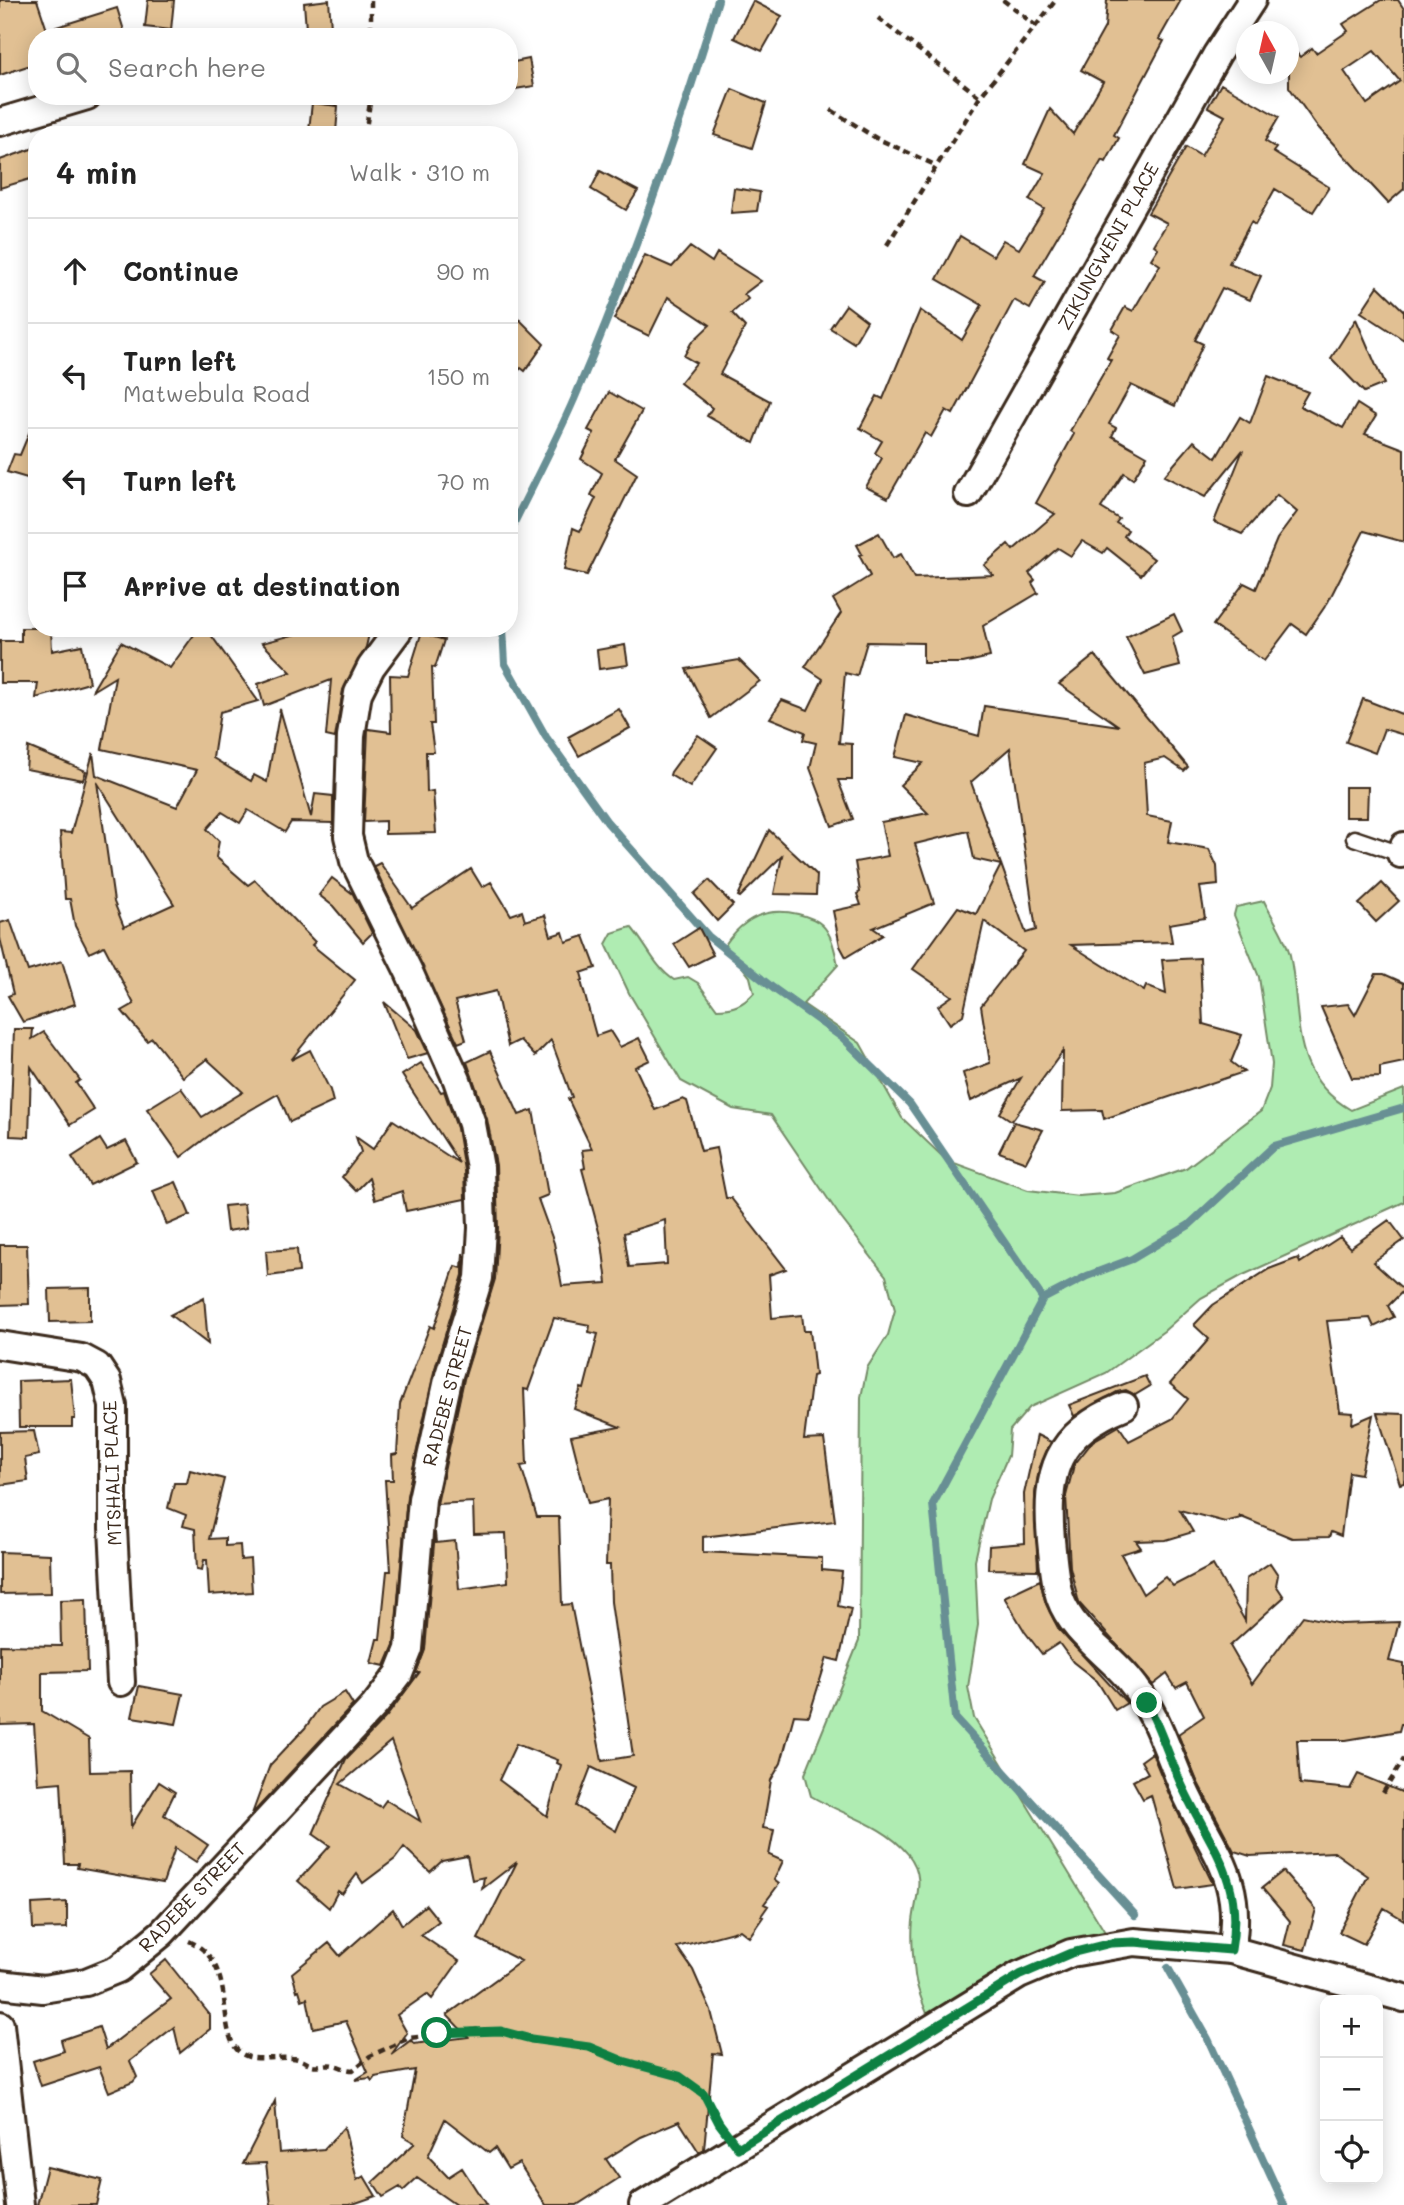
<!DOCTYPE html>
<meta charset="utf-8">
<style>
body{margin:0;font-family:Mali,sans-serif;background:#f2f2f2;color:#222}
.controls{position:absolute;right:21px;bottom:21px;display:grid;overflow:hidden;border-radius:14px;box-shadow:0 4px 18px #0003}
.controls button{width:63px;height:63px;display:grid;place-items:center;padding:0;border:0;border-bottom:2px solid #e0e0e0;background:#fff;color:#222;font:35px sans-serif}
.compass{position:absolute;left:1236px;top:21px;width:63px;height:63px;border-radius:50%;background:#fff;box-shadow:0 4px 18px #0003;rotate:352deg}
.stop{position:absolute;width:21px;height:21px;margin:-16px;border:5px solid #0b8043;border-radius:50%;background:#fff}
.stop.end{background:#0b8043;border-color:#fff;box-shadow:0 2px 7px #0008}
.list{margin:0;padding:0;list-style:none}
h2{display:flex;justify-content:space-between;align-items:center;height:91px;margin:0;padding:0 28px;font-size:30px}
h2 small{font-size:23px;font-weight:400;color:#767676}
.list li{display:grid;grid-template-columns:46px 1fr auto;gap:21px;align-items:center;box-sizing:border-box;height:105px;padding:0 28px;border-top:2px solid #e0e0e0}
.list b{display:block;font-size:26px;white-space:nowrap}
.list p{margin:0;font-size:23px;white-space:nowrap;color:#767676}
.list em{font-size:23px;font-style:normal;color:#767676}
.icon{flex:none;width:38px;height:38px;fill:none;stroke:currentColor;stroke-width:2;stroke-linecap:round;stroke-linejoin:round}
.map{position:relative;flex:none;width:1404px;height:2205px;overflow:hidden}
.search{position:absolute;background:#fff;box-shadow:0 4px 18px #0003;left:28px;top:28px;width:490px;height:77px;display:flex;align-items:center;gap:18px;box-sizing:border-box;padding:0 24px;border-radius:28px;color:#767676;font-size:26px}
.panel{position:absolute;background:#fff;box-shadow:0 4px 18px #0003;left:28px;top:126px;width:490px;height:511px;border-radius:28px}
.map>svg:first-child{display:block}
.green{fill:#afecb2;stroke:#758b68;stroke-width:2}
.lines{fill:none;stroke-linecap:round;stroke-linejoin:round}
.stream{stroke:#678f94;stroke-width:8}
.building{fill:#e1c093;stroke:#3b2a1e;stroke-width:2;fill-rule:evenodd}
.service-casing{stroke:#3b2a1e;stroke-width:19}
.minor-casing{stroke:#3b2a1e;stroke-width:32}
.path{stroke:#3b2a1e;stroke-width:4.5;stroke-dasharray:7 5;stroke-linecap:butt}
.service{stroke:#fff;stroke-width:14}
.minor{stroke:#fff;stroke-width:26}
.route{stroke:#0b8043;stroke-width:9}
.labels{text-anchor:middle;stroke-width:5;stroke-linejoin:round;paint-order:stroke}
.street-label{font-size:19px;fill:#3b2a1e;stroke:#fff}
</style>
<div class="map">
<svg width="1404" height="2205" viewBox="0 0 1404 2205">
<rect width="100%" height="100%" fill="#fff"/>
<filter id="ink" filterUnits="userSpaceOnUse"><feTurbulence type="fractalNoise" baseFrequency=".0143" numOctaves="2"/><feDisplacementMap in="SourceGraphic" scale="14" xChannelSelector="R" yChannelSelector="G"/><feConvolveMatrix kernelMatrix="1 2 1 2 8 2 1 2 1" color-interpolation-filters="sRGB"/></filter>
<g filter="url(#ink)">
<path class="green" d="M1264 901C1272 918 1286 937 1290 955 1303 1017 1287 1073 1351 1110L1404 1089V1202L1241 1276 1201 1298 1164 1331 1106 1373 1030 1407 1010 1430 1008 1456 989 1499 975 1560 978 1625 968 1687 974 1718 1111 1942 932 2026C926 2010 917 1992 915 1975 913 1958 911 1937 913 1921 916 1896 926 1877 908 1854 884 1824 842 1815 811 1796L805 1774 859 1641 861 1397 867 1368 888 1335 895 1310 886 1276 841 1218 771 1115 733 1109 681 1081 629 993 606 944 612 933 631 927C646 944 655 968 674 980L688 977 698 983 717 1009C733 1009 743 1005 754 993L750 977 725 945C743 918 766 906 798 914 806 916 816 919 822 925 832 934 835 952 838 965L803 1004 860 1043 902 1118 946 1160 1028 1190 1079 1196 1115 1193 1186 1168 1261 1111 1270 1088 1272 1064 1259 977 1234 915 1236 907Z"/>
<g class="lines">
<g class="stream">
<path d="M509 549 512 527C533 484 556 441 575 397 631 267 677 135 718 0"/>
<polyline points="503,628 505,664 546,737 607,822 708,936 773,988 843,1038 910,1104 1043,1299 933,1504 955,1718 1135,1915"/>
<polyline points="1043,1299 1087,1276 1132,1259 1189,1225 1274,1146 1404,1108"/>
<polyline points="1168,1968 1208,2039 1284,2205"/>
</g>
</g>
<g class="building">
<polygon points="0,0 37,0 47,30 117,8 126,37 37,37 37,63 0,75"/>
<polygon points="148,0 174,0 171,30 145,27"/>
<polygon points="329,0 331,27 306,29 304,3"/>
<polygon points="1107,0 1181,0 1159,39 1164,41 1114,135 1119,138 1106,162 1102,160 1034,276 1045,282 1030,309 1014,300 953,414 946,410 931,437 925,433 888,498 866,487 882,458 875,453 882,441 860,428 877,396 883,399 920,310 962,340 982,305 937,279 960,236 993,256 1003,240 1019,249 1044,209 1029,200 1045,173 1025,164 1050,109 1073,134 1103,82 1081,70 1105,27"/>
<path d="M1381 0H1398L1404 9V189L1388 203 1316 125 1289 87V44L1300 57 1312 48 1316 53 1348 31 1343 24ZM1374 51 1400 81 1367 104 1344 71Z"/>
<polygon points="753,1 782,16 762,51 734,38"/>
<polygon points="529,59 534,86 509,90 509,63"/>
<polygon points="1221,84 1279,117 1265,141 1276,148 1273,152 1329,187 1313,212 1275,189 1255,225 1251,222 1229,263 1261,276 1250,300 1222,288 1195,340 1203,344 1175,406 1131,385 1109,424 1116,428 1112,436 1147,456 1133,479 1124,473 1101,508 1119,519 1116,523 1128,530 1124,536 1154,559 1141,575 1107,548 1103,553 1082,541 1071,556 1058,548 1029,573 1035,580 1032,583 1038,593 983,626 990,657 963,663 923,663 923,643 867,642 857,676 845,673 839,743 852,744 852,780 838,780 853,819 832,826 810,768 816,743 803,740 805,732 770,718 782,700 808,710 823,679 805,667 841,613 833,599 870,576 859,555 862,554 857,545 879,533 893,558 901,554 914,578 993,575 984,565 1008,544 1013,550 1055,514 1036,503 1074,434 1070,431 1111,360 1107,358 1120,335 1112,330 1125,307 1133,311 1160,265 1151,259 1158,248 1154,245 1167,223 1148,213 1186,147 1201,156 1225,116 1208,107"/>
<polygon points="732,89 766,103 752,148 714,135"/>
<polygon points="312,103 338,106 336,133 309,130"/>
<polygon points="37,147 37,177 0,188 0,160"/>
<polygon points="600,171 638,191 626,210 591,189"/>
<polygon points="734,188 760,192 757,211 731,213"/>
<polygon points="690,247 712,262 717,253 761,281 744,294 748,299 732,313 745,327 720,374 770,401 754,443 707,416 712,408 680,383 696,363 684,356 691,343 710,325 668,297 649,336 614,319 645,255 672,267"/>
<polygon points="1378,286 1404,311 1404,340 1361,312"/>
<polygon points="846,305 867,321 854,343 830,328"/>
<polygon points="509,309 544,344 525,371 521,368 509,380"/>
<polygon points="1356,319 1384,384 1364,392 1331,358"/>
<polygon points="1268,376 1308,392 1300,406 1343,428 1357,404 1376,416 1365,434 1404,449 1404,542 1364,531 1328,602 1306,634 1292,624 1264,661 1213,625 1244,583 1256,589 1277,539 1297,512 1277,495 1242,534 1214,522 1243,450 1205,497 1164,476 1194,441 1216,458 1240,417 1250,423"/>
<polygon points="609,392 642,411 615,459 637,474 587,575 564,570 573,528 580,531 596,498 591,495 602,473 581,459 594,433 588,430"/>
<polygon points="37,414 37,481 7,472 14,454 20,455"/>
<polygon points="1174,614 1182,631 1172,637 1180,666 1145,675 1126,637"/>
<polygon points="21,628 51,628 52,651 82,645 89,683 36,698 38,683 0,683 0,641 21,641"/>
<path d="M199 628H206L258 701 220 712 213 758 251 781 254 775 267 782 280 709 311 817 315 794 333 796V823L291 822 285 832 248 810 240 823 222 812 207 829 219 841 216 857 248 885 255 880 315 942 312 945 355 980 291 1060 310 1050 330 1090 333 1102 290 1122 278 1094 219 1128 181 1157 147 1109 181 1088 202 1117 243 1092 207 1059 183 1077 152 1038 147 1041 122 1011 134 1004 104 946 89 953 75 926 70 899H65L60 832 71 833 93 753 96 775 177 807 197 770 102 749 115 677 92 691 121 642 170 668ZM97 782 174 904 124 927 114 902Z"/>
<polygon points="319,628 354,628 353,631 369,634 366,647 343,690 335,738 326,736 331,680 264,706 258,684 291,672 262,643"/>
<polygon points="423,628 431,628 431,636 444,640 435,668 432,667 434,724 430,724 434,752 426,752 427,792 433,791 436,833 385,834 385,821 364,822 368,729 391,732 390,675 408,676"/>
<polygon points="625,645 628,665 599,669 597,650"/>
<path d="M1095 655 1188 767 1184 771 1165 758 1144 763 1147 816 1172 821 1168 842 1209 849 1217 866 1218 885 1200 887 1205 918 1169 924 1172 942 1071 945 1144 991 1146 986 1166 994 1162 960 1200 958 1203 1024 1242 1035 1231 1062 1244 1072 1104 1119 1102 1110 1062 1111 1063 1051 1012 1121 1000 1113 1021 1078 971 1101 963 1073 990 1063 981 1006 1024 951 984 921 963 1015 950 1024 938 1006 952 996 913 969 958 907 976 914 1001 865 974 859 968 831 915 844 934 903 873 928 883 935 846 957 840 946 833 911 861 905 857 894 860 892 855 862 888 856 881 822 928 813 900 785 923 763 895 757 906 715 979 736 984 706 1119 726 1059 684ZM1010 748 1036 930 1026 933 971 782Z"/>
<polygon points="739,660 760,681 711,718 686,669"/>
<polygon points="1363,699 1404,715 1404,735 1384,729 1375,753 1346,742"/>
<polygon points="619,709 630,728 579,756 568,737"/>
<polygon points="698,735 717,748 690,787 670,775 671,772"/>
<polygon points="28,747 86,771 83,780 26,769"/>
<polygon points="1345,787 1368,787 1367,817 1345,817"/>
<polygon points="769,830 817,875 816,895 774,894 782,856 740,897 738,896"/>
<path d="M380 863 412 908 471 869 482 887 491 882 511 915 522 911 525 921 545 915 551 936 563 932 566 942 584 936 596 968 581 973 583 980 581 981 596 1036 610 1031 620 1047 639 1038 650 1060 635 1067 655 1110 683 1099 687 1101 701 1151 716 1148 726 1198H731L786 1269 769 1275 772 1318 802 1315 804 1331H810L812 1347 815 1375 812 1376 804 1440 824 1439 835 1521 703 1537V1552L822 1558V1570L842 1572 838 1606 851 1609 839 1661 827 1658 809 1716 794 1715 781 1763 771 1780 763 1828 774 1830 769 1855 783 1861 774 1880 779 1884 764 1904 768 1906 761 1916 763 1917 749 1937 740 1930 677 1947 693 1970 711 2011 722 2054 713 2053 704 2149 699 2152 679 2121 641 2137 606 2159 619 2178 577 2205H546L519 2163 508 2169 495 2148 489 2153 445 2119 428 2156 448 2177 462 2168 486 2205H456L417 2178 403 2191 400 2187 383 2197 373 2182 415 2143 403 2136 415 2070 375 2077 372 2081 370 2078 355 2080 368 2072 346 2021 313 2028 307 1998 302 2000 299 1990 297 1991 292 1973 329 1943 340 1956 393 1909 402 1925 426 1905 439 1921 421 1935 459 1961 432 1999 427 1994 397 2015 407 2033 391 2055 411 2040 414 2044 468 2037 447 2015 521 1961 478 1939 517 1862 482 1889 484 1877 472 1880 467 1856 442 1861 430 1872 404 1847 395 1859 363 1883 357 1874 342 1894 338 1891 329 1908 298 1881 330 1846 313 1834 346 1759 387 1716 419 1673H416L425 1650 435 1532 436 1543 455 1541 459 1589 508 1582 506 1533 474 1534 473 1502 437 1504 464 1379 495 1279 498 1228 496 1165 487 1119 467 1062 490 1051 519 1115 533 1110 548 1195 538 1199 554 1243 562 1286 607 1283 602 1243 582 1169 585 1168 582 1150 592 1149 568 1099 572 1097 551 1040 535 1056 520 1040 508 1046 496 991 455 1001 466 1040 458 1043 374 866ZM665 1220 667 1264 629 1267 624 1233ZM554 1318 590 1325 589 1332 598 1334 584 1389 581 1388 574 1409 620 1427 571 1436 588 1503 608 1499 606 1565H610L611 1602 633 1756 602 1761 571 1604 562 1605 559 1517H537L521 1466 527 1465 524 1389 528 1390ZM391 1741 420 1821 386 1800 381 1807 340 1784ZM516 1744 558 1760 557 1763 561 1765 547 1816 499 1780ZM591 1767 634 1788 616 1831 576 1806Z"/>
<polygon points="332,878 353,894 372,933 363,942 333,906 319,895"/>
<polygon points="709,880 733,905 717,921 694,894"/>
<polygon points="1382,883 1399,901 1376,922 1359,904"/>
<polygon points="10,920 28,971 62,961 75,1004 23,1022 8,996 13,994 0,938 0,923"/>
<polygon points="699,928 713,955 689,967 674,944"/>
<polygon points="1376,974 1384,974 1404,983 1404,1062 1380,1067 1380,1077 1352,1078 1321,1007 1348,1004 1355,1015"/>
<polygon points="384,1002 417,1030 428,1053 407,1059"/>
<polygon points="14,1029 33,1029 32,1039 44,1032 80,1080 76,1083 94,1110 70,1125 31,1067 29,1137 10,1136"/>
<polygon points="421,1063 441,1092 444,1091 457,1128 464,1170 465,1199 406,1211 402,1191 375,1200 369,1178 356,1191 342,1177 361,1152 356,1137 373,1149 393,1120 459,1163 402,1075"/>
<polygon points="1014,1122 1043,1130 1026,1162 999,1152"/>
<polygon points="100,1139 107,1150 126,1141 137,1162 90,1185 72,1157"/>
<polygon points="176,1182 190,1215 167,1225 153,1191"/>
<polygon points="244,1204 247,1228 227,1231 224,1206"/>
<polygon points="1389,1220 1404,1240 1373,1262 1404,1290 1388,1306 1394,1317 1374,1327 1370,1318 1327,1321 1340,1412 1353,1413 1352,1424 1373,1415 1361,1474 1349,1472 1341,1536 1331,1532 1329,1537 1292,1538 1239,1516 1241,1518 1225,1522 1180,1510 1193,1532 1166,1540 1136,1541 1141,1548 1121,1554 1143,1594 1165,1577 1173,1586 1213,1565 1245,1621 1246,1579 1270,1563 1278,1575 1276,1585 1284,1597 1230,1646 1252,1684 1303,1616 1341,1624 1399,1622 1389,1661 1404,1664 1404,1724 1401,1724 1399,1731 1346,1740 1297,1740 1300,1784 1350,1789 1358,1774 1404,1793 1404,1920 1384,1908 1364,1944 1339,1932 1368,1876 1358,1869 1334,1852 1250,1856 1234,1851 1197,1781 1178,1734 1204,1716 1187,1682 1176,1688 1167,1674 1153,1685 1079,1603 1070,1567 1066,1496 1074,1465 1093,1441 1119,1426 1129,1441 1172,1419 1188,1399 1170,1384 1209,1339 1194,1325 1213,1305 1269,1269 1298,1258 1300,1263 1340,1237 1350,1248"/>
<polygon points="0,1245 27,1245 29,1304 0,1305"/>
<polygon points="297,1249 299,1272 268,1276 266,1251"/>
<polygon points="463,1253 463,1275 434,1372 407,1496 394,1645 385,1666 371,1663 377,1639 380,1639 387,1571 391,1571 385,1480 393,1480 392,1455 397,1454 400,1404 430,1326 434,1328 455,1266 462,1268"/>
<polygon points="90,1288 90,1321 50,1322 49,1289"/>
<polygon points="204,1297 208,1344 170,1315"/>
<polygon points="1145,1376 1150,1386 1135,1395 1126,1390 1117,1392 1074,1416 1069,1405"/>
<polygon points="71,1379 75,1419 72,1419 72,1427 19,1427 18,1381"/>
<polygon points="1377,1413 1404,1414 1404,1483 1400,1484"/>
<polygon points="34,1431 39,1455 25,1458 28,1481 0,1485 0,1432"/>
<polygon points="1037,1435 1051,1442 1039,1469 1035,1494 1038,1570 988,1569 989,1546 1025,1543 1024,1494"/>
<polygon points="190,1470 224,1479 209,1539 225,1538 225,1546 240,1545 241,1560 250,1559 252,1592 209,1595 207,1560 204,1560 202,1570 197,1569 195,1529 183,1526 186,1515 168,1508 174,1483 187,1483"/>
<polygon points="0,1552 50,1554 51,1593 0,1594"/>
<polygon points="1040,1580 1046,1604 1059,1630 1127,1703 1115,1710 1097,1681 1073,1662 1059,1643 1042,1654 1025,1632 1004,1597"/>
<polygon points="86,1599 88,1671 42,1672 42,1711 89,1739 90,1772 130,1771 131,1827 159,1782 175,1792 164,1815 208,1845 196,1862 175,1848 163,1883 77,1868 78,1864 65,1864 61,1782 38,1784 34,1724 0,1725 0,1645 61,1646 60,1600"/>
<polygon points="139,1686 183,1694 176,1724 132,1717"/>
<polygon points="345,1692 353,1705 252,1814 270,1765 305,1728 320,1707"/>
<polygon points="1152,1753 1169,1794 1213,1884 1177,1889 1151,1795 1143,1799 1133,1781 1148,1773 1141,1761"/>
<polygon points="1283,1871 1316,1909 1305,1950 1284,1945 1290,1921 1262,1888"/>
<polygon points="67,1902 67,1928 33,1929 32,1904"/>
<polygon points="166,1960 210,2015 210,2029 180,2053 174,2027 130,2061 137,2077 133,2082 109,2092 99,2067 41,2086 33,2061 64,2051 61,2040 99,2027 106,2049 171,1999 149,1974"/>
<polygon points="275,2101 279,2153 324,2149 344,2127 357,2180 364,2176 376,2196 350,2205 271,2205 266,2163 243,2164"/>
<polygon points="47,2167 102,2180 96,2205 37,2205"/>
</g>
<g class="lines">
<g class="service-casing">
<polyline id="service" points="1354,838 1404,855"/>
</g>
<g class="minor-casing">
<g id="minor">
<polyline points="0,122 87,96"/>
<polyline points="968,494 1217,54 1252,0"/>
<polyline points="1401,854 1404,846"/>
<polyline points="0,1345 82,1358 97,1366 107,1381 113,1406 113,1528 121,1682"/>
<path d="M1124 1406C1056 1433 1045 1472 1051 1540 1053 1559 1054 1580 1060 1598 1072 1632 1106 1652 1128 1678 1156 1711 1166 1748 1183 1787 1210 1849 1245 1876 1231 1950"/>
<polyline points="0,1984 43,1989 86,1982 118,1969 162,1933 375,1705 399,1674 409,1649 422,1499 449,1375 479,1278 482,1228 480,1168 472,1124 457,1080 409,972 354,861 348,836 351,736 358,693 371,667 400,628"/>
<polyline points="0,2025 20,2205"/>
<polyline points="643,2205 1019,1975 1071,1953 1134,1942 1231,1950 1404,1998"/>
</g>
</g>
<g class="path">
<polyline points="371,0 371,37"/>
<polyline points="1003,0 1036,26"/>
<polyline points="878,18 980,97"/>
<polyline points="831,110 876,138 935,165"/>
<polyline points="365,135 371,96"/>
<polyline points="887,245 980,97 1056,0"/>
<polyline points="1383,1793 1404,1759"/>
<path d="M189 1941C245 1966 208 2045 249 2057 262 2060 278 2057 292 2058 299 2058 305 2062 312 2065 319 2067 325 2063 333 2065 340 2066 345 2070 353 2070L370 2056 409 2038 476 2030 501 2031 531 2040 589 2047 623 2061 679 2076 704 2094 723 2128"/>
</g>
<use href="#service" class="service"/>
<use href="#minor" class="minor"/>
</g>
</g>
<g class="lines" filter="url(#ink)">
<path class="route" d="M437 2033 501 2031 531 2039 589 2047 623 2061 679 2076 704 2094 719 2123 738 2148 1020 1975 1071 1953 1111 1943 1134 1942 1231 1950C1244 1878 1211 1848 1183 1788 1170 1760 1161 1731 1147 1703"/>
</g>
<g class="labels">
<g class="street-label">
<text transform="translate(1108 246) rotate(-61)" y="7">ZIKUNGWENI PLACE</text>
<text transform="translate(447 1396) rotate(-75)" y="7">RADEBE STREET</text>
<text transform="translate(112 1473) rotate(-92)" y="7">MTSHALI PLACE</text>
<text transform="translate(192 1897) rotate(-46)" y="7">RADEBE STREET</text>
</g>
</g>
</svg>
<div class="controls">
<button>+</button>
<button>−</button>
<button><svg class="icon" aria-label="locate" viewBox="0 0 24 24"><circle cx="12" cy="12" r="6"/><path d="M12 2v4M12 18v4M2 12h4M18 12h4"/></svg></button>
</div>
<svg class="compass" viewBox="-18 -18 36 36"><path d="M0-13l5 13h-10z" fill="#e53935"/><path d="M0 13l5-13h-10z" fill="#767676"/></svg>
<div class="stop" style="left:437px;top:2033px"></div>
<div class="stop end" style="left:1147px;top:1703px"></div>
<div class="search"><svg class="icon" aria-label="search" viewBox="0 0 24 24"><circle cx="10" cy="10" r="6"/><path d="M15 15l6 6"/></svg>Search here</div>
<section class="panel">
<h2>4 min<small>Walk · 310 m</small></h2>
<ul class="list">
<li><svg class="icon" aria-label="ahead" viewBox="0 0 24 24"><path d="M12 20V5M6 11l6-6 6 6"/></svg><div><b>Continue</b></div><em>90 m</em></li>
<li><svg class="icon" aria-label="left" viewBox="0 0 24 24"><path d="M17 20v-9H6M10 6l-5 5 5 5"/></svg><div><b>Turn left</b><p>Matwebula Road</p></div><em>150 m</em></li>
<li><svg class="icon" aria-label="left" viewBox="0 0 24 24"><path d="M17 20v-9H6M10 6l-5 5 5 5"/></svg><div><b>Turn left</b></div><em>70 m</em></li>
<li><svg class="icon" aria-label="arrive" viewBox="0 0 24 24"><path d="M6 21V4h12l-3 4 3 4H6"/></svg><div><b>Arrive at destination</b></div></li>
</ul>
</section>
</div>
